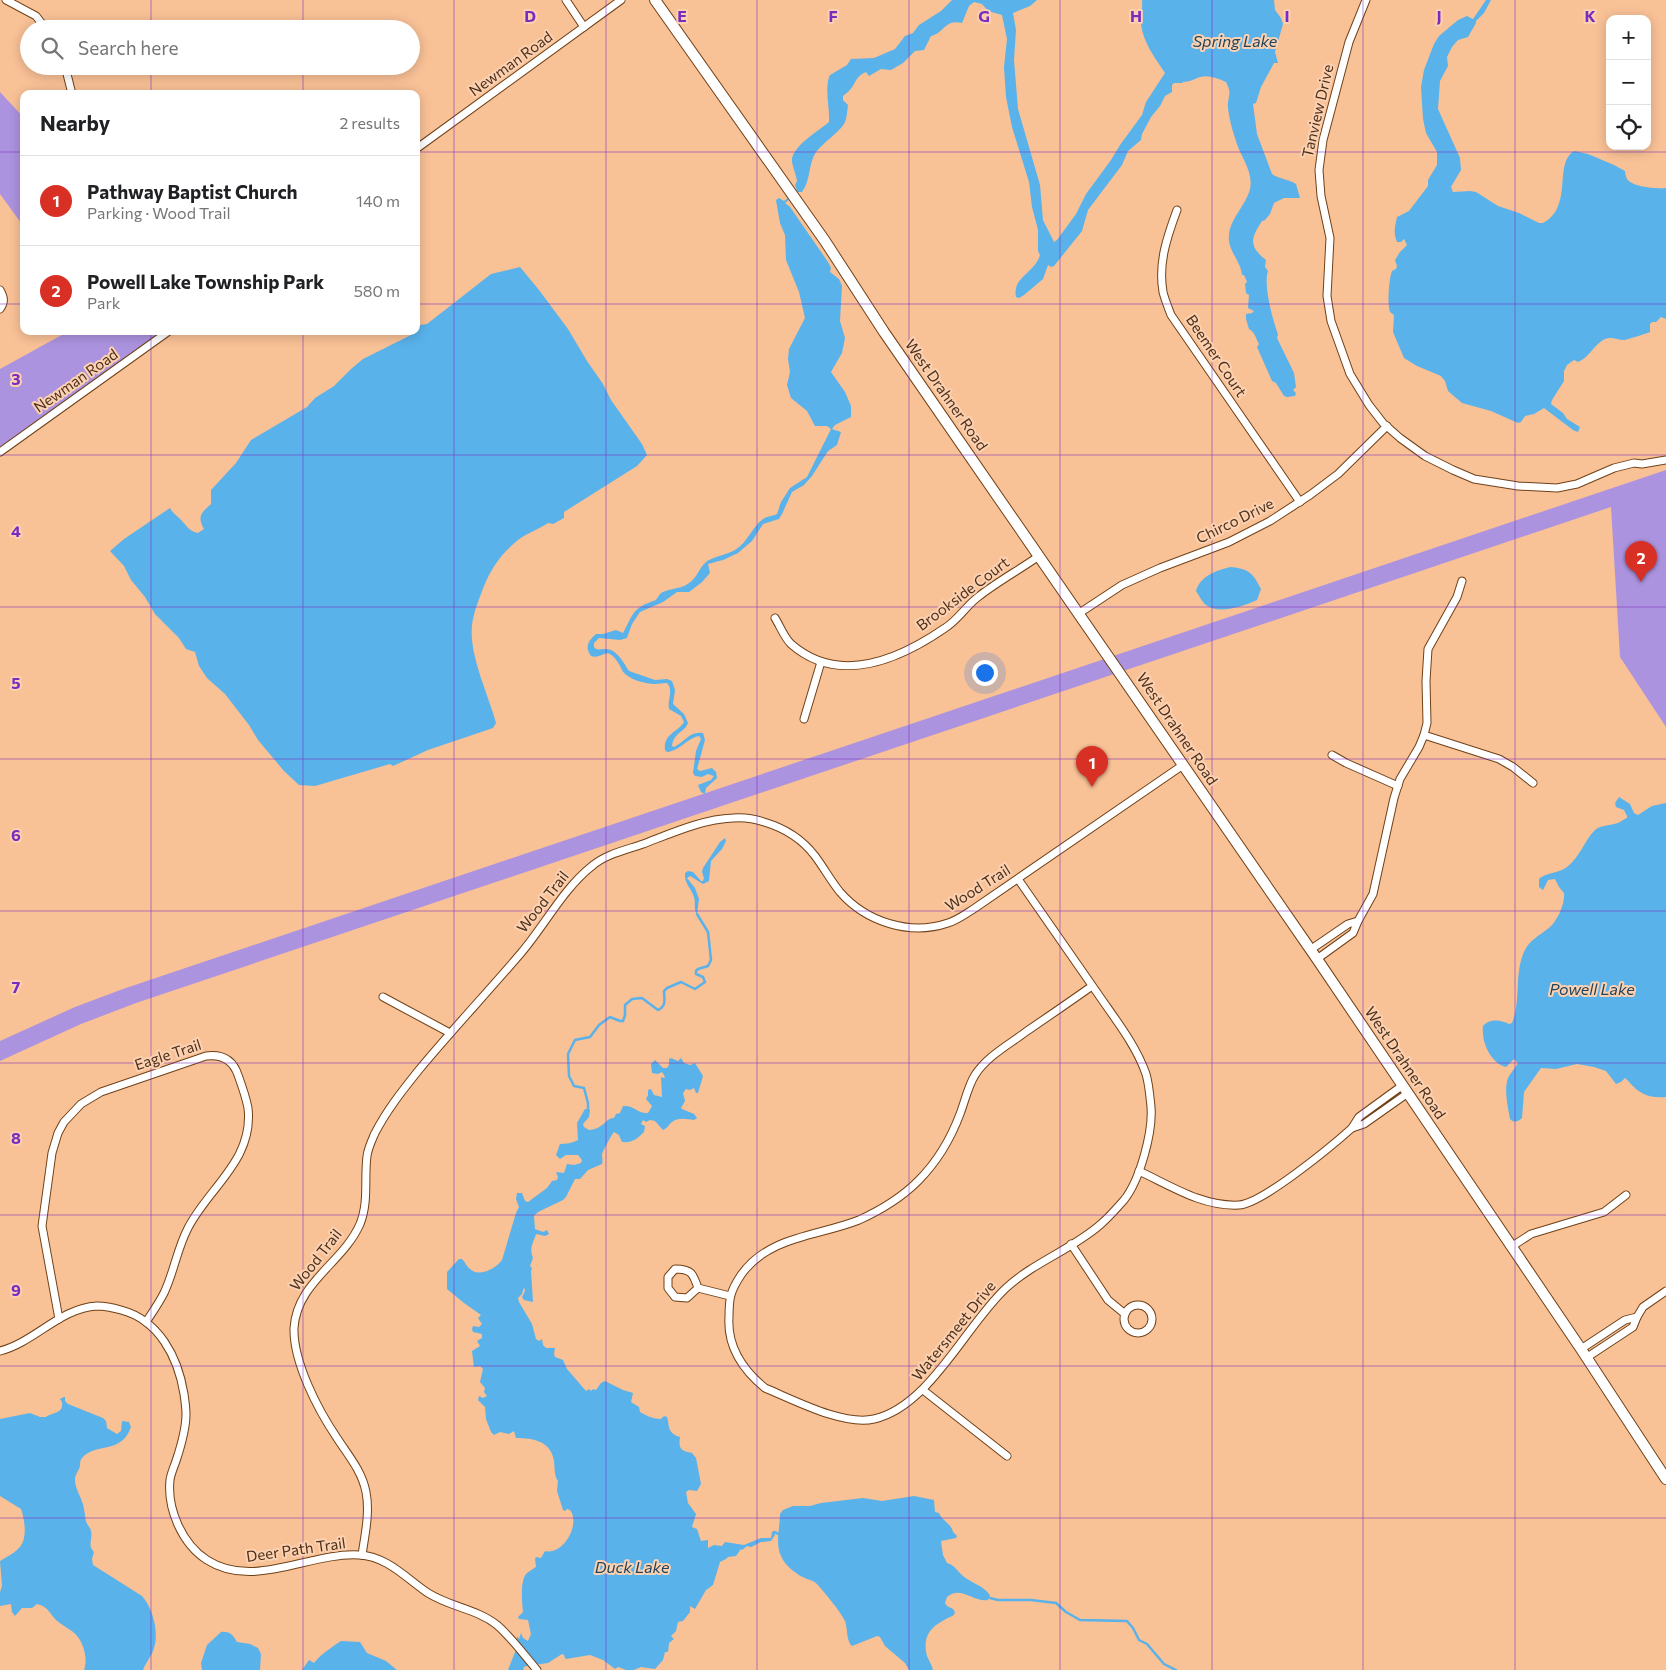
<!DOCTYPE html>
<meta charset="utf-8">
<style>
body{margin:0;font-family:Commissioner,sans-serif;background:#f2f2f2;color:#202124}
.controls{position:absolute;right:15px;top:15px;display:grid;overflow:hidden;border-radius:10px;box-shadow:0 2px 12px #0003}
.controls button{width:45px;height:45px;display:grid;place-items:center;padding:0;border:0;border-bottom:1px solid #e0e0e0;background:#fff;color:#202124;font:25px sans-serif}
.you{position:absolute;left:984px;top:672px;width:18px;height:18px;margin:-12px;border:4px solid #fff;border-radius:50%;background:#1a73e8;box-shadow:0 0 0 8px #1a73e833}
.badge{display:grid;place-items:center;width:32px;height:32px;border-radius:50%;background:#d93025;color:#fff;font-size:16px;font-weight:700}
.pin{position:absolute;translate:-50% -41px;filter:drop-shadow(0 1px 2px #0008)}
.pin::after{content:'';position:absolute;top:26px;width:18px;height:15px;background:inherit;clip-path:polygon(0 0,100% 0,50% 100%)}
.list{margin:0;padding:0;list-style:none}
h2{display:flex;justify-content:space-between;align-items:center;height:65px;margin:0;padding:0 20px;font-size:21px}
h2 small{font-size:16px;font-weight:400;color:#757577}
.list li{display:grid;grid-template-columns:32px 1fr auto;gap:15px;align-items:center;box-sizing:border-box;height:90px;padding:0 20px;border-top:1px solid #e0e0e0}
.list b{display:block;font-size:19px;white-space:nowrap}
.list p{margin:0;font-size:16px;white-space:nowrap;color:#757577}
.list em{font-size:16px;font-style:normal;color:#757577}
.icon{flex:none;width:28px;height:28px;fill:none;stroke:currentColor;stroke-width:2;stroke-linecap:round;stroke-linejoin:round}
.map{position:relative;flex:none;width:1666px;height:1670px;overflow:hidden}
.search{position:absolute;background:#fff;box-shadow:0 2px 12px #0003;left:20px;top:20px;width:400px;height:55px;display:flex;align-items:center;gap:12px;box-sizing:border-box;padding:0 18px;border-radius:28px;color:#757577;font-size:19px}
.panel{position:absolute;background:#fff;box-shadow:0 2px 12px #0003;left:20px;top:90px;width:400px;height:245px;border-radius:10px}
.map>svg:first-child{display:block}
.green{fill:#ac93df}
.water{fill:#59b2ea}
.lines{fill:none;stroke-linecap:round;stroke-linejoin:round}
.stream{stroke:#59b2ea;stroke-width:2.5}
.street-casing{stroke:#704117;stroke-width:9}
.secondary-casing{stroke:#704117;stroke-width:12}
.street{stroke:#fff;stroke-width:7}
.secondary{stroke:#fff;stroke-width:10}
.grid{fill:none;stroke:#7b2cbf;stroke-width:1;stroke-opacity:0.55}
.labels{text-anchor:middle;stroke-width:4;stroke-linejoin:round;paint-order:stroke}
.street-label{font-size:15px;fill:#4c301a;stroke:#fcd1b1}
.water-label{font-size:16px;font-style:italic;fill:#1f445c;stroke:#fcd1b1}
.grid-label{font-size:16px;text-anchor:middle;font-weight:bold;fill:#7b2cbf;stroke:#fcd1b1;stroke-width:4;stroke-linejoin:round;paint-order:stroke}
</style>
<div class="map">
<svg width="1666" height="1670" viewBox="0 0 1666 1670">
<rect width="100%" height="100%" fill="#f9c196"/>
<g class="green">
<polygon points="0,92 24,118 24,227 0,194"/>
<polygon points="69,331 162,331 0,448 0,369"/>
<polygon points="1666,470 1666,727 1620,657 1611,507 136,1003 81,1024 0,1061 0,1041 75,1007 123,989"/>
</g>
<g class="water">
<path d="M952 0H1037L1030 6 1013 13 1016 30 1014 60 1018 109 1040 185 1043 220 1054 242 1057 240 1076 214 1086 194 1111 160 1120 145 1142 115 1146 102 1165 73C1155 58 1143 42 1141 24 1140 16 1143 8 1142 0H1274L1275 10 1281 18 1283 24 1275 52 1278 63H1274L1261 87 1256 103 1253 104 1257 134 1272 174C1279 179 1288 179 1296 184L1300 198H1284L1274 203 1270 214 1265 220 1262 221C1251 238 1248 246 1266 260L1265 267 1268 271C1263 285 1273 321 1278 334L1277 338 1294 373 1296 387 1293 390 1296 393 1295 396 1287 397 1284 396 1276 383 1272 381 1257 347 1259 344C1256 339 1255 332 1249 329L1246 319V314L1252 313 1254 311 1248 308 1249 295 1246 293 1245 284 1247 282 1244 275H1242C1241 261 1227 250 1229 235 1230 219 1246 205 1250 189 1254 171 1239 155 1235 138 1232 129 1229 118 1228 108 1227 96 1233 95 1226 82 1217 78 1209 75 1200 77 1194 79 1190 82 1183 82L1182 83H1174L1172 85V92L1165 96 1160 106 1151 117 1142 134 1141 140 1128 151 1122 165 1088 210 1082 231 1054 266 1051 267 1048 265 1043 279 1024 295 1019 298 1016 297C1012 277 1035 273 1040 255L1038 251V230L1032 207 1029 182 1012 127 1006 97 1004 67 1007 39 1002 15 988 11 982 4 974 2 969 6 962 23C944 19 945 33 931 36L924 50 915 51 903 63 891 70 881 69 869 76 866 72C855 76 856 84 849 91 847 93 845 94 843 96V100L848 105C847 112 847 119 844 124 838 133 824 142 816 152 808 164 811 180 802 192H798L785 203 790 207 828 262 831 268 830 272 839 279 842 286 840 321 845 338 842 353 831 372 845 392 851 406V417L835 425 832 429 841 432 837 445 828 451 812 476 804 485 792 492 782 514 779 519 763 524 752 541 738 553 723 560 708 564 710 573 701 583 689 592H677L663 602 640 612 632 624 627 638 620 640 599 638 594 643V647L596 649C599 650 602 649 605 649 616 648 624 663 629 671L655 680 667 679 672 681 675 690 673 704 684 714 688 723C684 733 674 732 672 746L674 747C685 742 689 731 703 733L705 740 697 769 700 771 712 768 716 772 717 778 706 788 705 794 701 792 698 785 711 780 714 776 708 774 702 777 695 776 693 773 696 751 701 739 699 736C687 738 680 751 667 752L665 750C663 734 678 732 684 722L681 716 669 709C667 700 674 690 667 683 663 683 659 684 655 684 645 684 627 679 622 670 620 665 615 657 610 654 605 651 600 659 591 656 584 647 589 640 596 634H603L616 630 623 633C634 613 632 608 656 600 658 597 660 593 663 592 672 588 681 589 689 583 697 578 699 568 706 562 712 557 726 555 735 550 749 541 751 528 763 519 767 516 773 516 777 514L781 502 790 488 807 477 831 429 827 426H815L807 411 791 398 787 385 790 372 788 359 789 349 805 318 799 292 786 260 785 235 780 223 776 200 779 198 784 201 797 191 795 185 797 181C796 174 793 168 792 162 790 147 820 130 829 122 830 108 824 87 830 75L847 65 851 59 874 58 895 49 905 36 913 33 919 25 941 11Z"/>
<path d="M1486 0H1491L1484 13 1476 21V23L1468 37 1458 40 1452 47 1447 57 1448 66 1440 81 1438 109 1460 158 1461 170 1451 187 1453 192 1470 191 1476 192 1498 206 1519 213 1539 223H1543C1574 207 1553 164 1574 151L1588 154 1614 165 1625 171C1625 173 1626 177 1627 179 1632 187 1657 189 1666 188V319L1661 317 1656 322H1652L1650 324V332C1648 333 1626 340 1624 340 1617 340 1612 336 1605 339 1594 344 1589 358 1578 362L1574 360 1567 365 1564 371V381L1552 400 1551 404 1563 413 1567 419 1580 427 1578 432 1573 430 1544 408 1534 414 1525 416 1521 422 1518 423 1491 411 1462 403 1448 391 1445 381 1441 376 1417 366 1404 358 1393 332 1394 315 1390 312C1387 303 1389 279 1392 271L1396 269 1397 266 1395 260 1400 252 1407 245 1404 239 1401 242H1397C1393 232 1395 227 1397 217L1409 211 1428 186V180L1437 165V152L1426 133 1423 119 1421 87 1424 70 1434 44 1439 36 1458 20 1467 16 1473 19Z"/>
<path d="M520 267 539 290 568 329 587 361 603 384 611 400 642 444 647 455 637 466 564 512V518L553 524 548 523C539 529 527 533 518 540 502 553 492 567 484 586 480 597 475 608 473 619 466 650 488 693 496 723L493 728 428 750 393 766 390 764 315 786 299 785 284 771 258 740 249 725 225 694 207 678 199 666 195 652 186 649 179 638 155 614 145 597 131 580 124 566 110 551 124 539 170 508C172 512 175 514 178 517 186 524 188 531 198 533L204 529C197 516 201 513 211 504V490L236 463 251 440 307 407 315 398 334 386 351 369 363 359 411 335 416 331 420 325 427 324 491 274Z"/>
<path d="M1231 567C1249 569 1253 573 1261 589L1257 600C1244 606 1219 615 1206 605 1202 602 1199 595 1196 591 1200 576 1217 570 1231 567Z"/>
<path d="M1619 797 1630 804 1634 813 1638 815 1652 806 1666 803V1097C1653 1098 1643 1096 1634 1087 1630 1084 1629 1081 1625 1078L1621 1082 1616 1084 1606 1071 1594 1067 1577 1064 1556 1069 1541 1068 1524 1092 1522 1118C1518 1122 1514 1123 1510 1119 1508 1107 1503 1087 1509 1076 1512 1071 1516 1067 1518 1063L1514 1059 1506 1067C1490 1063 1481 1041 1483 1026 1490 1018 1501 1020 1509 1024L1512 1023C1522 999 1513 971 1526 948 1532 938 1544 933 1552 925 1559 917 1565 903 1564 893L1559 887 1555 879 1548 880 1543 890 1539 887V879C1546 872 1558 874 1567 867 1580 857 1584 841 1595 830 1602 824 1613 826 1620 822 1623 820 1624 819 1627 818V816L1624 810 1616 807 1615 803Z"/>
<path d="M725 838 726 841 722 849 711 861 709 881 703 884 690 876 687 878 695 888 699 899 697 914C693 908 696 903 694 897 691 888 684 883 685 873L688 871 693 872 701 881H703L704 878 702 872 703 868 720 842Z"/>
<path d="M671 1058 678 1061 681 1058 684 1063 690 1065 695 1063 703 1076 698 1093H696L694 1088 690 1090 686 1089 683 1093 685 1101 681 1108 682 1109 694 1114 697 1118 694 1120C687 1119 678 1117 672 1122 668 1125 668 1128 663 1130L655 1121 650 1120 646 1122 643 1120 641 1124 645 1126 644 1132C637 1139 632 1143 622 1142L619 1135 614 1132C612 1134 602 1152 602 1155 602 1158 603 1161 602 1164L588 1170 580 1179H575L566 1197 563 1200 538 1212 534 1216 535 1229 543 1232 547 1230 549 1234 545 1236 536 1234C533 1244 529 1248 533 1258L530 1266 532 1268 531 1271 533 1302 524 1300 522 1297 525 1291 524 1287 522 1294 518 1298 519 1302 532 1324 536 1339 539 1341 542 1339 543 1345 546 1348H555L554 1354 555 1357 563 1360 567 1369 586 1391 589 1389 591 1391 593 1389 596 1390 601 1383 605 1381 623 1390 633 1393 631 1402 639 1407 640 1412C647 1416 653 1419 661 1419L664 1416 667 1417C670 1427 667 1433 680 1437 678 1450 682 1451 692 1453L696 1458 701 1484 697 1491 689 1490 686 1492 688 1503 696 1514 692 1527 697 1529 701 1541 708 1540V1548L714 1545 722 1546 725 1542 744 1545 761 1538H771L772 1532H774L775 1535 771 1541 761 1542 751 1547 747 1546 742 1550 741 1549 736 1556 728 1557 726 1559 720 1562 713 1585 706 1590 695 1609 690 1606V1612L683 1621 678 1622 676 1631 671 1636 674 1639 669 1643 668 1652H665L663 1660 655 1669 641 1667 634 1670H626L618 1667 615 1669 603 1660 590 1655 566 1659 565 1658 564 1655 562 1654 548 1663 526 1666 523 1668 524 1670H508L517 1647V1636L519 1639 521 1633 523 1638 528 1641 531 1634 528 1620 519 1619 518 1617 523 1612C522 1603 520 1582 526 1574 529 1571 533 1569 536 1567L535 1559 536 1557 541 1558 545 1551C563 1556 581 1524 570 1510L567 1509 565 1511 563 1510 557 1491 558 1481C554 1476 555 1468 554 1461 551 1441 533 1438 516 1438L514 1431 509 1434 500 1432 494 1435 491 1432 486 1419 485 1407 478 1400 479 1396 483 1398 487 1396 484 1392 485 1388 480 1382 483 1369 480 1366 474 1367 472 1351 480 1346 477 1341 482 1338V1334L473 1332 472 1329 473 1326 479 1327 482 1324 478 1318 481 1315 464 1303 447 1289V1272L459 1259H462C465 1262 467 1267 470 1269 480 1278 496 1268 502 1260L516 1213 519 1207 516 1199 517 1193H522L525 1201 528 1202 547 1188 552 1181 557 1180 558 1177 556 1172 564 1173 567 1164 574 1165 581 1163 582 1160 578 1155H566L560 1159 556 1155 560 1144C566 1144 572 1143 578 1140L577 1123 585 1109H589L590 1110 589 1117 583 1124 584 1127 589 1130C604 1129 605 1118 614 1118L616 1114 620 1113 623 1106C634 1105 638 1114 648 1113L652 1106 646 1099 648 1095V1090L651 1089 654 1095 662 1097 661 1077 664 1078 665 1077 662 1072 658 1074 652 1073 651 1064 655 1060 663 1068H667L669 1065V1059Z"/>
<path d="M64 1397H65V1401L68 1404 103 1418 106 1421 107 1428 117 1434 121 1431 122 1421 129 1422 131 1427C121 1455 96 1442 82 1458 79 1462 81 1465 79 1469 77 1473 75 1475 75 1480 75 1490 83 1499 84 1509 85 1514 85 1519 87 1524 88 1525 91 1529 91 1531 93 1539 87 1545 94 1552L92 1559 93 1565 142 1596C153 1608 159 1632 154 1648 152 1656 146 1662 143 1670H84C88 1660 84 1644 77 1636 74 1631 61 1625 55 1619 49 1612 47 1606 37 1604L32 1608H22L15 1616 12 1612 11 1604 0 1606V1592L2 1586 0 1561C6 1557 13 1554 18 1549 28 1540 25 1521 21 1509L0 1496V1419L30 1413 40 1417H46C52 1412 64 1414 62 1402L60 1399Z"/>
<path d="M914 1496 934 1500 935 1512 939 1513C942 1521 951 1523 953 1532L957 1536 956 1538 941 1541 943 1555 947 1563C955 1565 957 1571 963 1576 973 1584 981 1584 990 1595L988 1600C974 1603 961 1585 947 1597L945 1603 947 1606 953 1609 955 1612 954 1615C935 1624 921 1632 927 1656 929 1661 932 1665 933 1670H909L905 1663 885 1646 880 1637 877 1636 852 1646C846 1641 848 1629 845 1621 840 1611 825 1593 817 1584 814 1581 810 1580 807 1579 797 1575 785 1566 781 1556 775 1544 780 1527 780 1514L783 1510 793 1506H810L821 1503 863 1498 882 1501Z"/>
<path d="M221 1632C230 1631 233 1635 237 1642L250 1644 258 1648 261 1654 260 1670H202L201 1663 207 1645Z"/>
<path d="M341 1641 360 1642 367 1653 386 1661 397 1670H302L309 1660 314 1663C320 1655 332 1647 341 1641Z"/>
</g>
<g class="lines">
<g class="stream">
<path d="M588 1109V1103L584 1088 574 1086 569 1076 568 1054 575 1040 590 1037 599 1025 610 1017 620 1021H623L625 1015V1005L632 999 642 998 658 1010C667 1006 664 999 664 991L667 988 681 982 695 989 705 982 703 977 696 974V971L698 969 708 966 711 960 708 932 697 914"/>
<polyline points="774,1532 779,1534"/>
<polyline points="990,1598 998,1600 1031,1600 1056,1603 1066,1612 1080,1620 1127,1621 1133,1628 1139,1640 1147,1644 1164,1664 1176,1670"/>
</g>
<g class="street-casing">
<g id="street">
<polyline points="6,0 36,16 46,29"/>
<polyline points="566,0 584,27"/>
<polyline points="1366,0 1349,42 1323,140 1319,170 1321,196 1330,238 1327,296 1331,321 1350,374 1369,405 1383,423 1400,438 1425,456 1453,470 1474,479 1518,486 1557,488 1577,484 1614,468 1634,463 1642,464 1666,460"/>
<polyline points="65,66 72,94"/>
<polyline points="416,149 621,0"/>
<path d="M1177 210C1167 237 1158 263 1163 292 1165 300 1168 307 1171 315L1300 502"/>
<path d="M0 290C4 297 5 302 0 309"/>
<polyline points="0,452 169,331"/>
<polyline points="1078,614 1122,585 1160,568 1229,542 1270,521 1310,495 1338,474 1387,426"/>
<path d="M775 618C780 626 784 637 791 644 839 686 900 659 945 628 958 620 966 606 978 597 997 582 1019 570 1039 556"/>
<polyline points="804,719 821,662"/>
<polyline points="1424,735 1499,759 1513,767 1533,783"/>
<polyline points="1332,755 1346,763 1398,786"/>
<path d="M1018 879C1044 917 1071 955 1098 994 1115 1019 1136 1045 1146 1074 1149 1084 1150 1097 1151 1107 1153 1132 1140 1180 1124 1200 1117 1208 1109 1217 1101 1224 1073 1249 1034 1262 1006 1288 966 1325 929 1407 874 1419 843 1426 794 1400 765 1388 743 1370 727 1347 729 1317 729 1310 729 1302 731 1295 733 1287 737 1281 741 1275 768 1236 819 1236 859 1220 881 1210 901 1198 918 1181 937 1162 951 1138 960 1114 965 1101 968 1086 975 1075 987 1056 1010 1044 1027 1031 1049 1016 1071 1001 1092 986"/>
<polyline points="1358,921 1373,894 1394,798 1400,779 1419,747 1424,735 1427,723 1426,681 1428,649 1457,597 1462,581"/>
<polyline points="1310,950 1348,924 1358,921 1353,933 1317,959"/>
<polyline points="383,997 450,1033"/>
<polyline points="1403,1085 1359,1117 1352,1128 1364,1124 1408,1093"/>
<path d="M1139 1171C1171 1186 1203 1207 1239 1205 1262 1204 1333 1145 1352 1128"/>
<polyline points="1071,1244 1108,1300 1125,1314"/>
<polyline points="1511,1247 1531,1234 1604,1212 1626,1195"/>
<path d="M698 1288 687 1298 675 1297 668 1288V1277L675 1269C691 1269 693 1273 698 1288L730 1296"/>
<circle cx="1138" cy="1319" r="14"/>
<polyline points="1637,1317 1643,1307 1666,1291"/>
<path d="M59 1319 42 1226 52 1153 58 1133 64 1122 81 1104 101 1092 206 1056C222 1054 233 1060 238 1075 242 1086 246 1097 248 1108 254 1160 209 1187 188 1228 177 1249 174 1272 164 1293 159 1303 152 1313 146 1322"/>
<polyline points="1581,1349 1625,1320 1637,1317 1633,1327 1586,1358"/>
<path d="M0 1351C35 1342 60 1308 97 1306 105 1306 114 1308 121 1310 159 1320 178 1357 184 1394 185 1401 186 1408 186 1414 186 1430 181 1446 176 1461 174 1467 171 1473 170 1480 167 1509 182 1544 207 1560 254 1590 309 1552 359 1555 387 1556 407 1579 428 1593 450 1607 477 1609 497 1625 512 1638 524 1655 537 1670"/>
<polyline points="923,1390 1007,1456"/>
<path d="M362 1555C365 1534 370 1513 366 1492 362 1471 348 1455 337 1438 318 1410 293 1362 294 1328 297 1282 343 1263 360 1224 369 1202 364 1179 367 1156 368 1148 372 1140 375 1133 387 1110 402 1091 418 1071 451 1031 487 993 521 953 545 925 563 889 592 866 606 854 626 850 643 844 672 833 703 819 733 818 743 817 755 819 764 822 784 828 803 840 815 856 824 868 831 881 840 892 866 922 910 936 948 923 958 920 967 913 975 908L1183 765"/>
</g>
</g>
<g class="secondary-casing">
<polyline id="secondary" points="655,0 825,241 884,332 1317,959 1581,1349 1666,1479"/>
</g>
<use href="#street" class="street"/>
<use href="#secondary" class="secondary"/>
</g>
<path class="grid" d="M151 0V29M303 0V29M454 0V1670M606 0V1670M757 0V1670M909 0V1670M1060 0V1670M1212 0V1670M1363 0V1670M1515 0V1670M151 66V94M303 66V94M0 152H24M416 152H1666M0 304H24M416 304H1666M151 331V1670M303 331V1670M0 455H1666M0 607H1666M0 759H1666M0 911H1666M0 1063H1666M0 1215H1666M0 1366H1666M0 1518H1666"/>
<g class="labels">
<g class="street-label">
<text transform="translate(511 64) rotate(-36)" y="5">Newman Road</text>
<text transform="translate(1318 111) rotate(-77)" y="5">Tanview Drive</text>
<text transform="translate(1216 356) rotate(56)" y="5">Beemer Court</text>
<text transform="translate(76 381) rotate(-35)" y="5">Newman Road</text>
<text transform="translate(946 395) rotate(55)" y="5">West Drahner Road</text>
<text transform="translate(1235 521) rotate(-26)" y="5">Chirco Drive</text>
<text transform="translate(963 594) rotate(-37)" y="5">Brookside Court</text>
<text transform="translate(1177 729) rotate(56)" y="5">West Drahner Road</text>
<text transform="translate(978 888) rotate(-32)" y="5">Wood Trail</text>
<text transform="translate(543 902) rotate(-52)" y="5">Wood Trail</text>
<text transform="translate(168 1055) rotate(-18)" y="5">Eagle Trail</text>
<text transform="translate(1405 1063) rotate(56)" y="5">West Drahner Road</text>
<text transform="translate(316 1260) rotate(-52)" y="5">Wood Trail</text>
<text transform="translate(954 1331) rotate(-51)" y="5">Watersmeet Drive</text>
<text transform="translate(296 1550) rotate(-8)" y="5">Deer Path Trail</text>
</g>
<g class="water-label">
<text x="1235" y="47">Spring Lake</text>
<text x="1592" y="995">Powell Lake</text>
<text x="632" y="1573">Duck Lake</text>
</g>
</g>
<g class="grid-label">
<text x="530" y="22">D</text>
<text x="682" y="22">E</text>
<text x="833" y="22">F</text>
<text x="984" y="22">G</text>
<text x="1136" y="22">H</text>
<text x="1287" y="22">I</text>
<text x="1439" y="22">J</text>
<text x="1590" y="22">K</text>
<text x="16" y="385">3</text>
<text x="16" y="537">4</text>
<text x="16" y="689">5</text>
<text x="16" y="841">6</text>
<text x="16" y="993">7</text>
<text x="16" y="1144">8</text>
<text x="16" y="1296">9</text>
</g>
</svg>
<div class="controls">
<button>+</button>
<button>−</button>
<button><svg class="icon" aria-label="locate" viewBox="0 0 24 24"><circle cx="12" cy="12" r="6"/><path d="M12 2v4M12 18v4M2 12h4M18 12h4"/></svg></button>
</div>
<div class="you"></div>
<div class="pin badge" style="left:1092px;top:787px">1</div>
<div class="pin badge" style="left:1641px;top:582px">2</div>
<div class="search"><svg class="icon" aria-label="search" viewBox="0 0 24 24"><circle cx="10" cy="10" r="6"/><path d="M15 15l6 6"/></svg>Search here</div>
<section class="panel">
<h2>Nearby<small>2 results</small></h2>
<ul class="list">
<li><span class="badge">1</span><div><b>Pathway Baptist Church</b><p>Parking · Wood Trail</p></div><em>140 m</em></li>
<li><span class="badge">2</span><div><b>Powell Lake Township Park</b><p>Park</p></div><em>580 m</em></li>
</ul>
</section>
</div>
